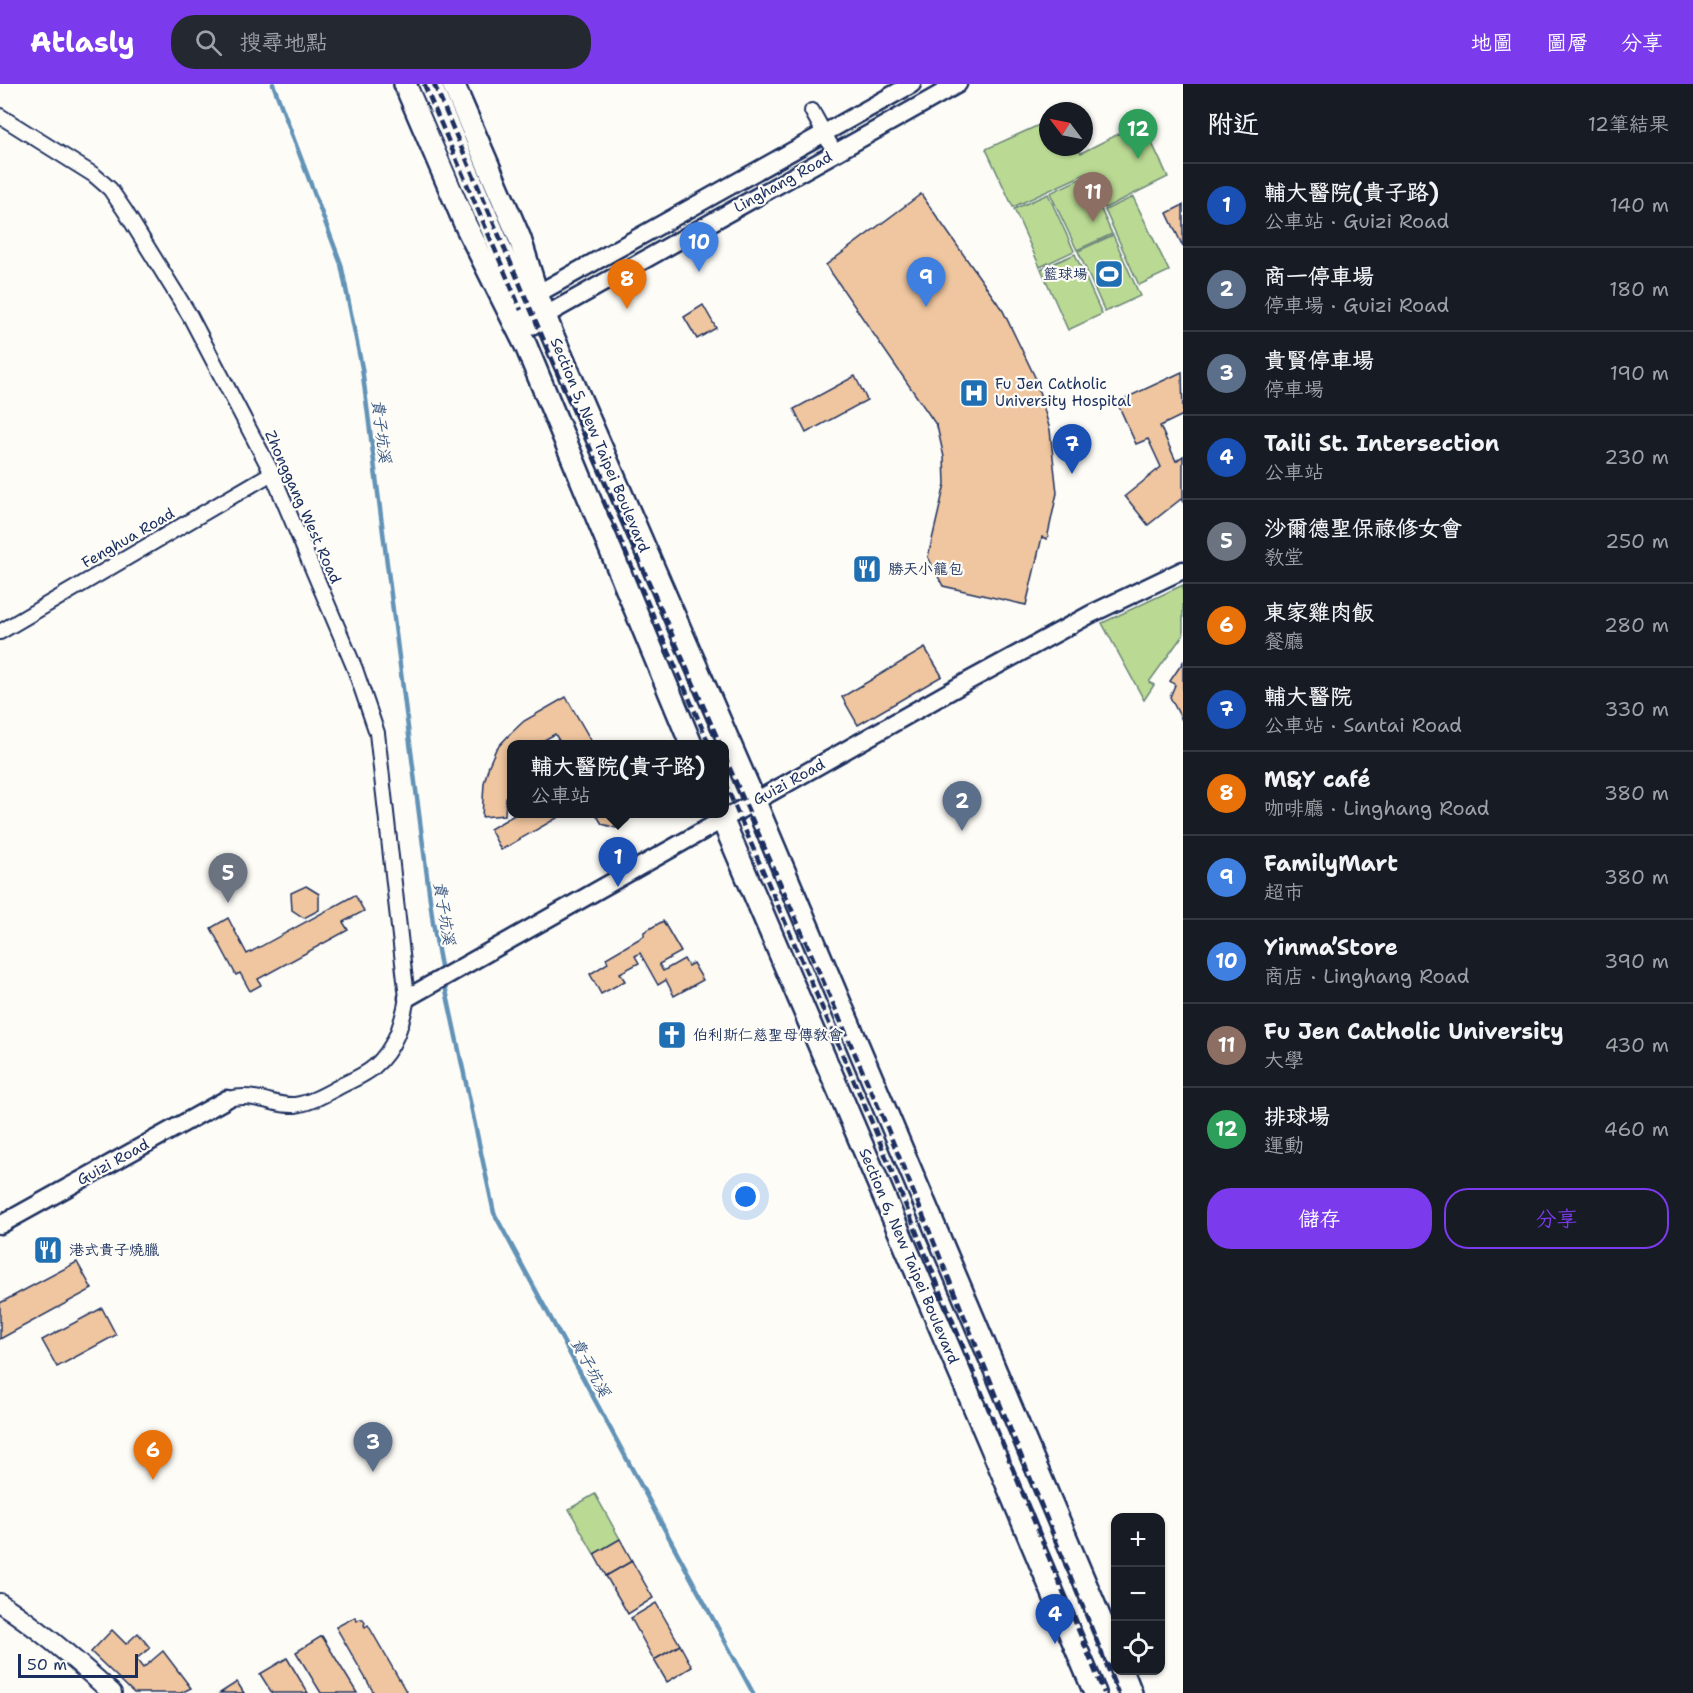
<!DOCTYPE html>
<html lang="zh-TW">
<meta charset="utf-8">
<style>
body{margin:0;font-family:"Shantell Sans","LXGW WenKai TC",sans-serif;background:#242831;color:#f1f3f6}
.controls{position:absolute;right:18px;bottom:18px;display:grid;overflow:hidden;border-radius:12px;box-shadow:0 2px 4px #0004}
.controls button{width:54px;height:54px;display:grid;place-items:center;padding:0;border:0;border-bottom:2px solid #363941;background:#171b24;color:#f1f3f6;font:30px sans-serif}
.compass{position:absolute;left:1039px;top:18px;width:54px;height:54px;border-radius:50%;background:#171b24;box-shadow:0 2px 4px #0004;rotate:302deg}
.scale{position:absolute;left:18px;bottom:15px;width:120px;box-sizing:border-box;padding-left:6px;border:3px solid #1b2f5e;border-top:0;font-size:16px;line-height:21px;white-space:nowrap;color:#1b2f5e;-webkit-text-stroke:4px #fdfcf7;paint-order:stroke}
.you{position:absolute;left:746px;top:1113px;width:21px;height:21px;margin:-15px;border:4px solid #fff;border-radius:50%;background:#1a73e8;box-shadow:0 0 0 9px #1a73e833}
.badge{display:grid;place-items:center;width:39px;height:39px;border-radius:50%;background:#7c3aed;color:#fff;font-size:20px;font-weight:700}
.pin{position:absolute;translate:-50% -50px;filter:drop-shadow(0 2px 3px #0008)}
.pin::after{content:'';position:absolute;top:32px;width:21px;height:18px;background:inherit;clip-path:polygon(0 0,100% 0,50% 100%)}
.popup{position:absolute;left:507px;top:656px;width:222px;height:78px;box-sizing:border-box;display:grid;place-content:center;border-radius:12px;background:#171b24;filter:drop-shadow(0 2px 4px #0005);font-size:20px;white-space:nowrap;color:#9ea1a6}
.popup b{font-size:22px;color:#f1f3f6}
.popup::after{content:'';position:absolute;left:50%;top:100%;margin-left:-12px;border:12px solid transparent;border-top-color:#171b24}
.list{margin:0;padding:0;list-style:none}
h2{display:flex;justify-content:space-between;align-items:center;height:78px;margin:0;padding:0 24px;font-size:26px}
h2 small{font-size:20px;font-weight:400;color:#9ea1a6}
.list li{display:grid;grid-template-columns:39px 1fr auto;gap:18px;align-items:center;box-sizing:border-box;height:84px;padding:0 24px;border-top:2px solid #363941}
.list b{display:block;font-size:22px;white-space:nowrap}
.list p{margin:0;font-size:20px;white-space:nowrap;color:#9ea1a6}
.list em{font-size:20px;font-style:normal;color:#9ea1a6}
.actions{display:flex;gap:12px;padding:18px 24px}
.actions a{flex:1;padding:14px 0;border:2px solid #7c3aed;border-radius:24px;text-align:center;font-size:21px;color:#7c3aed}
.actions .main{background:#7c3aed;color:#fff}
.icon{flex:none;width:33px;height:33px;fill:none;stroke:currentColor;stroke-width:2;stroke-linecap:round;stroke-linejoin:round}
.map{position:relative;flex:none;width:1183px;height:1609px;overflow:hidden}
header{display:flex;align-items:center;gap:36px;box-sizing:border-box;height:84px;padding:0 30px;background:#7c3aed;color:#fff}
header strong{font-size:28px}
nav{display:flex;gap:33px;margin-inline-start:auto;font-size:21px}
.search{width:420px;height:54px;background:#242831;display:flex;align-items:center;gap:15px;box-sizing:border-box;padding:0 21px;border-radius:24px;color:#9ea1a6;font-size:22px}
main{display:flex}
aside{flex:1;background:#171b24}
.map>svg:first-child{display:block}
.green{fill:#bada93;stroke:#6a8478;stroke-width:1.5}
.lines{fill:none;stroke-linecap:round;stroke-linejoin:round}
.stream{stroke:#6293b7;stroke-width:4.5}
.building{fill:#efc69f;stroke:#1b2f5e;stroke-width:1.5}
.minor-casing{stroke:#1b2f5e;stroke-width:18}
.tertiary-casing{stroke:#1b2f5e;stroke-width:21}
.secondary-casing{stroke:#1b2f5e;stroke-width:22}
.primary-casing{stroke:#1b2f5e;stroke-width:26}
.minor{stroke:#fdfcf7;stroke-width:14}
.tertiary{stroke:#fdfcf7;stroke-width:16}
.secondary{stroke:#fdfcf7;stroke-width:18}
.primary{stroke:#fdfcf7;stroke-width:21}
.rail{stroke:#1b2f5e;stroke-width:4.5;stroke-dasharray:9 4.5;stroke-linecap:butt}
.labels{text-anchor:middle;stroke-width:4.5;stroke-linejoin:round;paint-order:stroke}
.street-label{font-size:15px;fill:#1b2f5e;stroke:#fdfcf7}
.poi-label{font-size:15px;fill:#1b2f5e;stroke:#fdfcf7;text-anchor:start}
.water-label{font-size:16px;font-style:italic;fill:#395883;stroke:#fdfcf7}
</style>
<header>
<strong>Atlasly</strong>
<div class="search"><svg class="icon" aria-label="search" viewBox="0 0 24 24"><circle cx="10" cy="10" r="6"/><path d="M15 15l6 6"/></svg>搜尋地點</div>
<nav><a>地圖</a><a>圖層</a><a>分享</a></nav>
</header>
<main>
<div class="map">
<svg width="1183" height="1609" viewBox="0 0 1183 1609">
<rect width="100%" height="100%" fill="#fdfcf7"/>
<filter id="ink" filterUnits="userSpaceOnUse"><feTurbulence type="fractalNoise" baseFrequency=".0167" numOctaves="2"/><feDisplacementMap in="SourceGraphic" scale="12" xChannelSelector="R" yChannelSelector="G"/><feConvolveMatrix kernelMatrix="1 2 1 2 8 2 1 2 1" color-interpolation-filters="sRGB"/></filter>
<g filter="url(#ink)">
<g class="green">
<polygon points="1048,37 1048,63 1077,63 1081,69 1142,38 1168,93 1105,124 1087,89 1013,123 986,65"/>
<polygon points="1086,92 1112,150 1077,166 1050,109"/>
<polygon points="1048,110 1074,167 1040,183 1014,125"/>
<polygon points="1133,113 1169,187 1139,201 1105,126"/>
<polygon points="1113,151 1140,212 1105,228 1078,167"/>
<polygon points="1075,170 1102,230 1068,246 1041,185"/>
<polygon points="1183,501 1183,551 1149,598 1154,601 1144,616 1102,539"/>
<polygon points="595,1410 620,1455 594,1470 569,1425"/>
</g>
<g class="lines">
<g class="stream">
<polyline points="273,0 341,180 362,284 433,839 442,888"/>
<polyline points="444,897 494,1129 753,1609"/>
</g>
</g>
<g class="building">
<polygon points="921,110 1003,227 1035,293 1050,346 1057,409 1047,455 1042,453 1026,521 943,502 928,473 945,400 944,373 937,342 826,181"/>
<polygon points="1183,121 1183,163 1167,129"/>
<polygon points="703,221 716,244 697,255 684,233"/>
<polygon points="1182,288 1183,331 1160,342 1176,377 1183,372 1183,418 1181,415 1148,441 1125,412 1161,383 1148,355 1136,360 1117,318"/>
<polygon points="855,292 867,316 806,349 794,325"/>
<polygon points="925,564 942,592 858,641 842,613"/>
<polygon points="1183,578 1183,638 1170,613 1175,601 1170,597"/>
<polygon points="566,613 593,660 561,660 555,650 537,660 512,660 512,693 506,714 505,731 482,733 484,699 489,681 496,665 509,651 524,637"/>
<polygon points="516,730 564,730 501,766 490,745"/>
<polygon points="596,730 629,730 628,737 616,744 602,740"/>
<polygon points="306,802 319,810 319,826 304,834 292,826 291,809"/>
<polygon points="355,811 364,827 343,838 348,846 258,895 261,901 250,907 240,889 236,891 211,844 228,834 247,870"/>
<polygon points="663,837 681,868 659,880 663,887 684,875 688,882 693,879 703,896 674,912 666,896 658,901 640,869 635,872 639,879 620,889 625,897 601,910 590,890 608,879 606,874 644,852 644,848"/>
<polygon points="77,1178 92,1205 0,1255 0,1219"/>
<polygon points="102,1224 116,1251 57,1283 42,1256"/>
<polygon points="620,1455 632,1477 606,1492 594,1470"/>
<polygon points="632,1477 653,1514 628,1530 606,1492"/>
<polygon points="656,1519 680,1561 654,1576 631,1534"/>
<polygon points="355,1533 357,1537 360,1535 363,1535 365,1539 364,1541 365,1543 368,1541 407,1609 374,1609 336,1543"/>
<polygon points="112,1546 126,1560 138,1549 150,1564 136,1575 143,1584 163,1567 191,1604 181,1609 134,1609 91,1568"/>
<polygon points="322,1552 357,1609 321,1609 296,1568"/>
<polygon points="680,1561 692,1583 667,1598 654,1576"/>
<polygon points="287,1574 308,1609 272,1609 260,1590"/>
<polygon points="237,1598 244,1609 220,1609"/>
</g>
<g class="lines">
<g class="minor-casing">
<g id="minor">
<polyline points="812,27 835,69"/>
<path d="M0 32 94 91 110 105 125 127 190 232 272 389 355 585 377 649 407 914C402 940 395 965 374 983 364 992 349 997 337 1004 324 1011 310 1019 295 1021 280 1022 269 1016 254 1014 245 1012 236 1013 227 1015"/>
<polyline points="0,548 272,389"/>
</g>
</g>
<g class="tertiary-casing">
<g id="tertiary">
<polyline points="537,210 912,0"/>
<polyline points="546,231 958,0"/>
<polyline points="407,914 961,601 1091,530 1183,486"/>
<polyline points="0,1141 227,1015"/>
</g>
</g>
<g class="secondary-casing">
<path id="secondary" d="M0 1519C40 1545 76 1576 112 1609"/>
</g>
<g class="primary-casing">
<g id="primary">
<polyline points="405,0 465,140 526,262 691,660"/>
<polyline points="430,0 532,239"/>
<polyline points="453,0 520,155 537,210 552,250 755,718 1116,1572"/>
<polyline points="720,730 988,1355 1095,1609"/>
<polyline points="1122,1586 1131,1609"/>
</g>
</g>
<use href="#minor" class="minor"/>
<use href="#tertiary" class="tertiary"/>
<use href="#secondary" class="secondary"/>
<use href="#primary" class="primary"/>
<g class="rail">
<polyline points="424,0 521,226"/>
<polyline points="434,0 597,380 720,660"/>
<polyline points="603,416 709,660"/>
<polyline points="724,671 884,1036 1118,1609"/>
<polyline points="724,697 873,1041 1104,1609"/>
</g>
</g>
</g>
<defs>
<g id="stadium-square" transform="scale(1.5)"><rect x="-9" y="-9" width="18" height="18" rx="4" fill="#1f6fb2" stroke="#fdfcf7"/><path d="M0-5a6.5 5 0 1 0 0 10a6.5 5 0 1 0 0-10ZM-3.5-1.8h7v3.6h-7Z" fill="#fff"/></g>
<g id="hospital-square" transform="scale(1.5)"><rect x="-9" y="-9" width="18" height="18" rx="4" fill="#1f6fb2" stroke="#fdfcf7"/><path d="M-5-5h3v3.5h4V-5h3V5h-3V1.5h-4V5h-3Z" fill="#fff"/></g>
<g id="restaurant-square" transform="scale(1.5)"><rect x="-9" y="-9" width="18" height="18" rx="4" fill="#1f6fb2" stroke="#fdfcf7"/><path d="M-5-6h1v4h1v-4h1v4h1v-4h1v5L-1.5 .5V6h-2V.5L-5-1ZM5-6V6H3V1.5H1.5Q1.5-4 5-6Z" fill="#fff"/></g>
<g id="church-square" transform="scale(1.5)"><rect x="-9" y="-9" width="18" height="18" rx="4" fill="#1f6fb2" stroke="#fdfcf7"/><path d="M-1.2-6h2.4v3.5h3.3v2.4h-3.3V6h-2.4V-.1h-3.3v-2.4h3.3Z" fill="#fff"/></g>
</defs>
<g fill-rule="evenodd">
<use href="#stadium-square" x="1109" y="190"/>
<use href="#hospital-square" x="974" y="309"/>
<use href="#restaurant-square" x="867" y="485"/>
<use href="#church-square" x="672" y="951"/>
<use href="#restaurant-square" x="48" y="1166"/>
</g>
<g class="labels">
<g class="street-label">
<text transform="translate(783 98) rotate(-29)" y="5">Linghang Road</text>
<text transform="translate(600 361) rotate(67)" y="5">Section 5, New Taipei Boulevard</text>
<text transform="translate(303 423) rotate(66)" y="5">Zhonggang West Road</text>
<text transform="translate(128 454) rotate(-30)" y="5">Fenghua Road</text>
<text transform="translate(789 698) rotate(-29)" y="5">Guizi Road</text>
<text transform="translate(113 1078) rotate(-29)" y="5">Guizi Road</text>
<text transform="translate(909 1172) rotate(67)" y="5">Section 6, New Taipei Boulevard</text>
</g>
<g class="poi-label">
<text x="1088" y="195" text-anchor="end">籃球場</text>
<text x="995" y="305">Fu Jen Catholic<tspan x="995" dy="17">University Hospital</tspan></text>
<text x="888" y="490">勝天小籠包</text>
<text x="693" y="956">伯利斯仁慈聖母傳教會</text>
<text x="69" y="1171">港式貴子燒臘</text>
</g>
<g class="water-label">
<text transform="translate(382 347) rotate(83)" y="6">貴子坑溪</text>
<text transform="translate(445 829) rotate(81)" y="6">貴子坑溪</text>
<text transform="translate(591 1283) rotate(62)" y="6">貴子坑溪</text>
</g>
</g>
</svg>
<div class="controls">
<button>+</button>
<button>−</button>
<button><svg class="icon" aria-label="locate" viewBox="0 0 24 24"><circle cx="12" cy="12" r="6"/><path d="M12 2v4M12 18v4M2 12h4M18 12h4"/></svg></button>
</div>
<svg class="compass" viewBox="-18 -18 36 36"><path d="M0-13l5 13h-10z" fill="#e53935"/><path d="M0 13l5-13h-10z" fill="#9ea1a6"/></svg>
<div class="scale">50 m</div>
<div class="you"></div>
<div class="pin badge" style="left:618px;top:803px;background:#1a4fb4">1</div>
<div class="popup"><b>輔大醫院(貴子路)</b>公車站</div>
<div class="pin badge" style="left:962px;top:747px;background:#5c6f8a">2</div>
<div class="pin badge" style="left:373px;top:1388px;background:#5c6f8a">3</div>
<div class="pin badge" style="left:1055px;top:1560px;background:#1a4fb4">4</div>
<div class="pin badge" style="left:228px;top:819px;background:#6b7280">5</div>
<div class="pin badge" style="left:153px;top:1396px;background:#e8710a">6</div>
<div class="pin badge" style="left:1072px;top:390px;background:#1a4fb4">7</div>
<div class="pin badge" style="left:627px;top:225px;background:#e8710a">8</div>
<div class="pin badge" style="left:926px;top:223px;background:#3f7fe0">9</div>
<div class="pin badge" style="left:699px;top:188px;background:#3f7fe0">10</div>
<div class="pin badge" style="left:1093px;top:138px;background:#8d6e63">11</div>
<div class="pin badge" style="left:1138px;top:75px;background:#2e9e5b">12</div>
</div>
<aside>
<h2>附近<small>12筆結果</small></h2>
<ul class="list">
<li><span class="badge" style="background:#1a4fb4">1</span><div><b>輔大醫院(貴子路)</b><p>公車站 · Guizi Road</p></div><em>140 m</em></li>
<li><span class="badge" style="background:#5c6f8a">2</span><div><b>商一停車場</b><p>停車場 · Guizi Road</p></div><em>180 m</em></li>
<li><span class="badge" style="background:#5c6f8a">3</span><div><b>貴賢停車場</b><p>停車場</p></div><em>190 m</em></li>
<li><span class="badge" style="background:#1a4fb4">4</span><div><b>Taili St. Intersection</b><p>公車站</p></div><em>230 m</em></li>
<li><span class="badge" style="background:#6b7280">5</span><div><b>沙爾德聖保祿修女會</b><p>教堂</p></div><em>250 m</em></li>
<li><span class="badge" style="background:#e8710a">6</span><div><b>東家雞肉飯</b><p>餐廳</p></div><em>280 m</em></li>
<li><span class="badge" style="background:#1a4fb4">7</span><div><b>輔大醫院</b><p>公車站 · Santai Road</p></div><em>330 m</em></li>
<li><span class="badge" style="background:#e8710a">8</span><div><b>M&amp;Y café</b><p>咖啡廳 · Linghang Road</p></div><em>380 m</em></li>
<li><span class="badge" style="background:#3f7fe0">9</span><div><b>FamilyMart</b><p>超市</p></div><em>380 m</em></li>
<li><span class="badge" style="background:#3f7fe0">10</span><div><b>Yinma’Store</b><p>商店 · Linghang Road</p></div><em>390 m</em></li>
<li><span class="badge" style="background:#8d6e63">11</span><div><b>Fu Jen Catholic University</b><p>大學</p></div><em>430 m</em></li>
<li><span class="badge" style="background:#2e9e5b">12</span><div><b>排球場</b><p>運動</p></div><em>460 m</em></li>
</ul>
<div class="actions"><a class="main">儲存</a><a>分享</a></div>
</aside>
</main>
